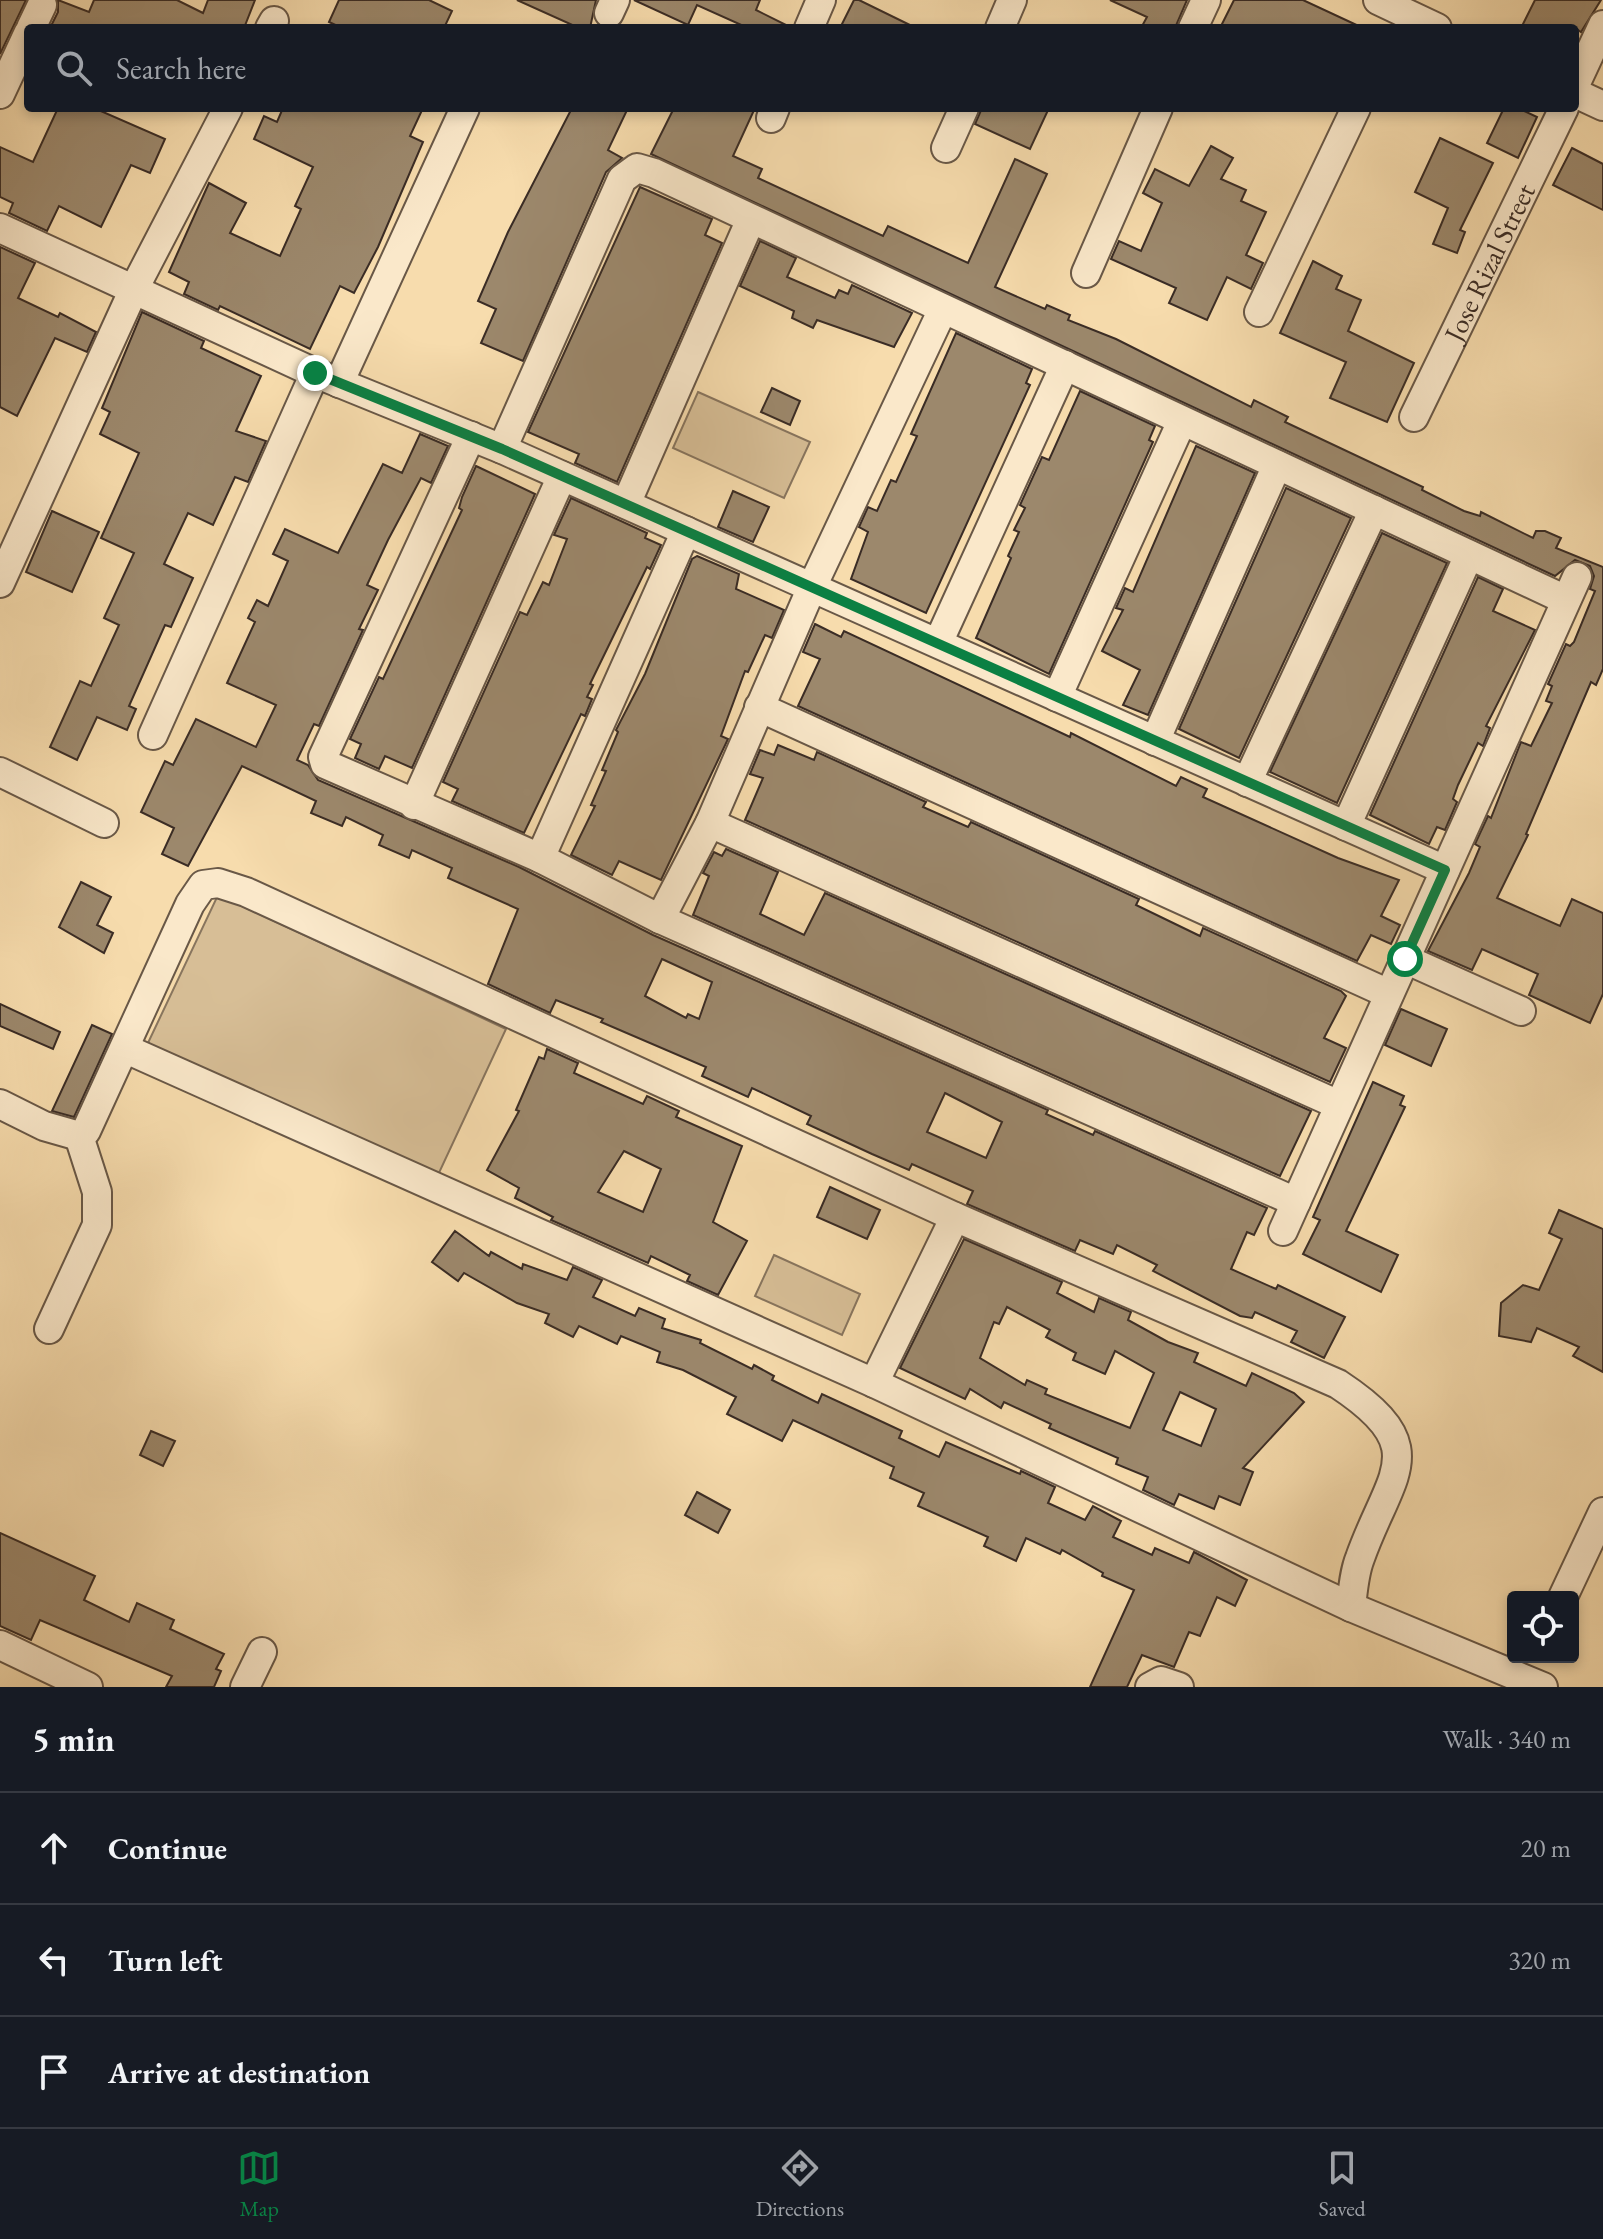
<!DOCTYPE html>
<meta charset="utf-8">
<style>
body{margin:0;font-family:"EB Garamond",serif;background:#242831;color:#f1f3f6}
.controls{position:absolute;right:24px;bottom:24px;display:grid;overflow:hidden;border-radius:8px;box-shadow:0 4px 12px #0003}
.controls button{width:72px;height:72px;display:grid;place-items:center;padding:0;border:0;border-bottom:2px solid #363941;background:#171b24;color:#f1f3f6;font:40px sans-serif}
.stop{position:absolute;width:24px;height:24px;margin:-18px;border:6px solid #0b8043;border-radius:50%;background:#fff}
.stop.end{background:#0b8043;border-color:#fff;box-shadow:0 2px 8px #0008}
.list{margin:0;padding:0;list-style:none}
h2{display:flex;justify-content:space-between;align-items:center;height:104px;margin:0;padding:0 32px;font-size:34px}
h2 small{font-size:26px;font-weight:400;color:#9ea1a6}
.list li{display:grid;grid-template-columns:52px 1fr auto;gap:24px;align-items:center;box-sizing:border-box;height:112px;padding:0 32px;border-top:2px solid #363941}
.list b{display:block;font-size:30px;white-space:nowrap}
.list em{font-size:26px;font-style:normal;color:#9ea1a6}
.icon{flex:none;width:44px;height:44px;fill:none;stroke:currentColor;stroke-width:2;stroke-linecap:round;stroke-linejoin:round}
.map{position:relative;flex:none;width:1603px;height:1687px;overflow:hidden}
.search{position:absolute;background:#171b24;box-shadow:0 4px 12px #0003;left:24px;right:24px;top:24px;height:88px;display:flex;align-items:center;gap:20px;box-sizing:border-box;padding:0 28px;border-radius:8px;color:#9ea1a6;font-size:30px}
.sheet{height:440px;background:#171b24}
nav{display:flex;justify-content:space-around;align-items:center;box-sizing:border-box;height:112px;border-top:2px solid #363941;background:#171b24;font-size:22px;color:#9ea1a6}
nav a{display:grid;justify-items:center;gap:4px}
nav .on{color:#0b8043}
.map>svg:first-child{display:block}
.green{fill:#d7be96;stroke:#88755e;stroke-width:2}
.building{fill:#9c886c;stroke:#3a2c25;stroke-width:2;fill-rule:evenodd}
.lines{fill:none;stroke-linecap:round;stroke-linejoin:round}
.minor-casing{stroke:#695847;stroke-width:32}
.minor{stroke:#fae8ca;stroke-width:28}
.route{stroke:#0b8043;stroke-width:10}
.labels{text-anchor:middle;stroke-width:6;stroke-linejoin:round;paint-order:stroke}
.street-label{font-size:28px;fill:#3a2c25;stroke:#fae8ca}
</style>
<div class="map">
<svg width="1603" height="1687" viewBox="0 0 1603 1687">
<rect width="100%" height="100%" fill="#f7dcad"/>
<filter id="stains"><feTurbulence type="fractalNoise" baseFrequency=".0025" numOctaves="4"/><feColorMatrix values="0 0 0 0 .2 0 0 0 0 .09 0 0 0 0 .02 0 0 0 .5 -.17"/></filter>
<radialGradient id="worn" r=".72"><stop offset=".6" stop-color="#630" stop-opacity="0"/><stop offset="1" stop-color="#630" stop-opacity=".3"/></radialGradient>
<g class="green">
<polygon points="698,392 810,442 784,498 673,448"/>
<polygon points="218,895 506,1029 438,1175 147,1045"/>
<polygon points="774,1255 860,1294 842,1335 755,1296"/>
</g>
<g class="building">
<polygon points="0,0 26,0 0,54"/>
<polygon points="58,0 89,12 94,0 177,0 203,13 208,0 255,0 244,28 50,28 58,12"/>
<polygon points="339,0 429,0 452,11 444,28 342,28 329,22"/>
<polygon points="517,0 596,0 590,28 579,28"/>
<polygon points="634,0 760,0 756,10 792,28 748,28 697,5 688,25"/>
<polygon points="854,0 859,0 916,28 840,28"/>
<polygon points="1110,0 1187,0 1175,28 1141,28 1147,17"/>
<polygon points="1234,0 1303,0 1363,28 1220,28"/>
<polygon points="1535,0 1601,0 1581,32 1575,28 1521,28"/>
<polygon points="58,108 94,108 165,139 150,173 131,165 101,227 59,206 47,231 9,213 13,203 0,197 0,147 33,162"/>
<polygon points="283,108 423,108 410,136 423,142 378,247 354,293 340,286 310,349 220,306 218,310 184,294 189,282 169,272 209,183 246,203 230,233 280,256 301,209 295,206 313,167 254,139 264,116 277,122"/>
<polygon points="572,108 628,108 608,150 622,158 606,172 523,361 481,343 496,309 478,301 508,232"/>
<polygon points="674,108 755,108 733,156 762,169 758,178 883,236 888,226 968,263 1015,159 1047,174 995,287 1045,309 1047,305 1070,315 1068,320 1116,339 1251,407 1254,400 1288,417 1285,422 1423,487 1422,490 1464,511 1480,516 1481,512 1533,538 1536,531 1545,531 1561,538 1556,548 1603,567 1603,669 1596,685 1591,682 1526,834 1528,835 1497,898 1560,926 1572,899 1603,913 1603,994 1590,1023 1529,995 1538,974 1482,949 1472,970 1428,951 1469,873 1480,847 1475,844 1488,816 1491,818 1521,742 1531,746 1552,703 1546,701 1552,686 1548,684 1566,644 1570,646 1574,642 1595,591 1590,589 1594,576 1590,566 1575,560 1555,576 651,154"/>
<polygon points="982,108 1049,108 1030,149 975,124"/>
<polygon points="1504,108 1518,108 1537,117 1518,158 1487,143"/>
<polygon points="1440,138 1493,163 1460,230 1465,232 1457,253 1433,244 1448,208 1415,192"/>
<polygon points="1211,146 1233,158 1221,179 1246,190 1241,201 1266,212 1246,255 1263,263 1251,289 1227,277 1207,320 1169,303 1176,288 1111,259 1119,241 1141,251 1162,203 1143,193 1155,169 1189,186"/>
<polygon points="1572,148 1603,164 1603,210 1553,185"/>
<polygon points="640,187 712,219 705,235 722,243 617,482 575,463 579,454 528,432"/>
<polygon points="760,241 796,258 787,277 835,298 839,290 848,294 852,285 912,313 894,347 817,320 813,328 792,318 794,311 740,286"/>
<polygon points="0,247 35,263 18,298 58,317 60,313 96,332 87,352 55,338 17,416 0,407"/>
<polygon points="1313,261 1342,276 1336,289 1361,300 1348,331 1414,363 1387,422 1330,398 1346,362 1280,333"/>
<polygon points="142,312 204,341 201,348 261,376 236,431 266,441 248,482 235,477 213,525 188,513 164,564 193,578 171,627 165,625 129,706 136,709 127,730 97,717 77,760 50,747 80,681 91,686 119,625 104,618 134,553 101,538 139,453 100,434 110,412 102,408"/>
<polygon points="956,333 1032,369 1026,383 1030,385 926,613 851,579 868,532 859,527 868,507 877,511 891,480 896,482 917,436 911,434"/>
<polygon points="772,388 800,401 790,425 761,412"/>
<polygon points="1080,391 1155,426 1149,440 1153,442 1049,674 976,638 1011,558 1008,556 1019,532 1014,530 1025,508 1020,505 1042,457 1049,460"/>
<path d="M420 434 448 446 431 483 421 478 388 540 367 585 378 590 359 629 363 630 319 726 314 724 297 760 308 765 318 780 519 867 653 935 1048 1110 1046 1114 1093 1135 1095 1131 1267 1208 1254 1235 1247 1232 1231 1269 1276 1289 1278 1285 1345 1317 1324 1358 1291 1342 1297 1331 1255 1312 1252 1318 1240 1316 1153 1271 1157 1265 1117 1245 1113 1254 1080 1240 1075 1251 967 1204 973 1191 912 1164 909 1170 872 1154 807 1124 811 1116 752 1088 748 1097 702 1076 706 1067 601 1022 603 1019 556 1000 550 1013 488 984 518 909 448 878 452 868 412 850 409 858 379 845 383 835 346 817 342 826 311 813 316 801 242 766 188 866 162 854 174 828 141 812 165 761 173 765 196 719 256 747 276 705 227 683 255 622 248 618 257 600 268 606 288 561 273 554 285 529 338 553 383 464 402 473ZM662 959 712 982 699 1019 688 1014 686 1018 645 996ZM945 1093 1002 1122 986 1158 927 1132Z"/>
<polygon points="1196,446 1255,473 1148,715 1123,705 1140,670 1102,651 1123,610 1116,608 1125,588 1133,592"/>
<polygon points="476,466 535,494 412,768 385,756 379,769 355,758 361,744 350,739 379,677 383,679 462,510 459,508 462,497"/>
<polygon points="1286,488 1351,518 1239,758 1179,729"/>
<polygon points="733,491 769,507 753,542 718,527"/>
<polygon points="571,498 647,533 645,538 661,545 650,569 647,567 590,684 593,685 587,697 592,699 585,716 581,714 524,833 452,801 458,789 443,782 520,612 527,615 543,582 549,585 567,539 554,535"/>
<polygon points="52,511 99,532 72,592 26,572"/>
<polygon points="1382,533 1447,563 1337,803 1270,772"/>
<polygon points="697,556 739,574 736,589 784,610 772,638 765,635 748,672 745,671 721,736 728,739 661,880 619,861 612,875 571,855 595,806 591,805 606,771 602,770 618,732 616,730 645,674 692,559"/>
<polygon points="1478,577 1503,589 1493,611 1535,630 1486,726 1490,728 1483,746 1478,743 1458,785 1453,799 1457,802 1445,830 1437,827 1429,844 1370,815"/>
<polygon points="815,624 841,637 844,631 1070,737 1071,733 1176,786 1181,777 1207,789 1203,797 1338,858 1399,880 1381,916 1400,925 1391,944 1371,935 1357,961 798,706 820,659 803,652"/>
<polygon points="778,745 814,760 817,752 926,802 923,807 968,827 971,822 1139,899 1136,905 1200,936 1203,928 1341,991 1346,996 1324,1038 1346,1048 1330,1082 745,820 763,778 750,774 760,750 774,755"/>
<polygon points="726,849 778,872 760,914 804,935 825,893 1311,1111 1280,1176 693,915 709,876 703,873 714,852 722,856"/>
<polygon points="81,882 111,897 97,925 113,933 104,953 59,927"/>
<polygon points="0,1004 60,1032 53,1049 0,1026"/>
<polygon points="1401,1009 1447,1029 1431,1066 1385,1045"/>
<polygon points="92,1025 112,1034 74,1117 52,1111"/>
<path d="M547 1049 578 1063 574 1073 643 1104 647 1096 679 1111 676 1117 742 1146 713 1222 747 1241 718 1295 687 1281 690 1275 651 1256 648 1263 551 1220 553 1217 515 1198 519 1188 487 1170 519 1111 516 1110 539 1057 544 1059ZM624 1151 661 1169 643 1212 598 1192Z"/>
<polygon points="1373,1082 1404,1096 1400,1105 1405,1107 1346,1231 1398,1255 1381,1292 1303,1254 1320,1220 1313,1217"/>
<polygon points="830,1187 880,1210 867,1239 817,1217"/>
<polygon points="1559,1210 1603,1229 1603,1372 1573,1356 1579,1347 1537,1328 1531,1342 1499,1336 1501,1303 1523,1285 1539,1290 1562,1239 1549,1233"/>
<polygon points="455,1231 489,1256 491,1252 522,1269 523,1264 567,1280 573,1267 602,1280 593,1297 635,1316 639,1308 665,1319 662,1328 701,1340 700,1343 752,1369 754,1365 774,1376 772,1380 818,1403 822,1394 874,1418 902,1431 899,1438 939,1457 946,1442 1020,1474 1021,1471 1055,1487 1048,1503 1085,1520 1093,1506 1121,1521 1113,1537 1152,1555 1155,1548 1189,1563 1194,1552 1247,1580 1235,1606 1217,1597 1200,1636 1189,1632 1174,1667 1142,1655 1127,1687 1090,1687 1134,1590 1102,1576 1103,1573 1062,1550 1060,1554 1026,1538 1016,1561 984,1546 988,1537 918,1506 924,1493 890,1478 894,1467 793,1420 782,1441 727,1414 736,1397 683,1370 657,1362 660,1352 621,1336 617,1344 579,1326 573,1337 545,1323 549,1314 517,1303 464,1273 458,1281 432,1262"/>
<path d="M964 1239 1062 1282 1057 1293 1094 1312 1099 1298 1131 1312 1128 1320 1168 1342 1198 1353 1194 1362 1246 1386 1252 1373 1294 1393 1304 1402 1243 1468 1253 1472 1240 1505 1219 1496 1214 1509 1179 1494 1174 1505 1143 1490 1148 1477 1116 1464 1118 1458 1049 1428 1051 1424 1004 1402 1001 1408 970 1389 965 1399 900 1368ZM1007 1307 1050 1330 1046 1337 1076 1353 1073 1360 1105 1374 1115 1351 1154 1373 1130 1428 1045 1394 1047 1389 1027 1380 1025 1385 980 1358 994 1322 999 1324ZM1180 1392 1216 1409 1201 1446 1163 1430Z"/>
<polygon points="151,1431 175,1441 163,1466 140,1455"/>
<polygon points="697,1492 730,1510 718,1533 685,1515"/>
<polygon points="0,1533 95,1576 84,1600 129,1622 137,1603 174,1620 170,1629 224,1654 216,1669 221,1671 214,1687 166,1687 172,1676 40,1620 31,1640 0,1626"/>
</g>
<g class="lines">
<g class="minor-casing">
<g id="minor">
<polyline points="1378,0 1437,28"/>
<polyline points="609,13 615,0"/>
<polyline points="31,28 42,5"/>
<polyline points="270,28 274,21"/>
<polyline points="809,28 821,0"/>
<polyline points="1000,28 1012,0"/>
<polyline points="1193,28 1206,0"/>
<polyline points="1575,85 1603,25"/>
<polyline points="1575,93 1603,106"/>
<polyline points="0,94 28,34"/>
<polyline points="771,118 775,108"/>
<polyline points="946,148 964,108"/>
<polyline points="0,228 315,373 502,449 1445,870"/>
<polyline points="1086,273 1158,108"/>
<polyline points="1259,312 1356,108"/>
<polyline points="339,383 465,108"/>
<path id="s1" d="M1414 417 1564 108"/>
<polyline points="471,436 323,757 325,764 540,858 660,919 1296,1202"/>
<polyline points="502,449 622,179 637,168 654,173 1566,600"/>
<polyline points="626,504 751,219"/>
<polyline points="0,583 134,289 228,108"/>
<polyline points="938,643 1065,365"/>
<polyline points="1057,697 1182,421"/>
<polyline points="759,707 1389,994"/>
<polyline points="153,735 315,373"/>
<polyline points="1155,741 1277,465"/>
<polyline points="0,772 104,823"/>
<polyline points="1247,782 1374,510"/>
<polyline points="414,805 562,476"/>
<polyline points="710,823 1339,1105"/>
<polyline points="1346,826 1469,555"/>
<polyline points="540,858 686,531"/>
<polyline points="660,919 710,823 812,587 943,309"/>
<polyline points="1405,959 1521,1011"/>
<polyline points="126,1049 874,1383 1351,1607 1543,1687"/>
<path d="M0 1104 44 1126 79 1136 86 1131 190 904 203 885 218 883 246 892 955 1217 1338 1384C1435 1448 1390 1473 1360 1558 1354 1573 1353 1590 1351 1607"/>
<polyline points="1283,1231 1577,577"/>
<polyline points="49,1329 97,1225 97,1192 79,1136"/>
<polyline points="874,1383 955,1217"/>
<polyline points="1563,1597 1603,1512"/>
<polyline points="0,1645 88,1687"/>
<polyline points="245,1687 262,1652"/>
<polyline points="1150,1687 1161,1681 1179,1687"/>
</g>
</g>
<use href="#minor" class="minor"/>
</g>
<g class="lines">
<polyline class="route" points="315,373 502,449 1445,870 1405,959"/>
</g>
<g class="labels">
<g class="street-label">
<text dy="10" stroke="none"><textPath href="#s1" startOffset="172">Jose Rizal Street</textPath></text>
</g>
</g>
<rect width="100%" height="100%" filter="url(#stains)"/>
<rect width="100%" height="100%" fill="url(#worn)"/>
</svg>
<div class="controls">
<button><svg class="icon" aria-label="locate" viewBox="0 0 24 24"><circle cx="12" cy="12" r="6"/><path d="M12 2v4M12 18v4M2 12h4M18 12h4"/></svg></button>
</div>
<div class="stop" style="left:1405px;top:959px"></div>
<div class="stop end" style="left:315px;top:373px"></div>
<div class="search"><svg class="icon" aria-label="search" viewBox="0 0 24 24"><circle cx="10" cy="10" r="6"/><path d="M15 15l6 6"/></svg>Search here</div>
</div>
<section class="sheet">
<h2>5 min<small>Walk · 340 m</small></h2>
<ul class="list">
<li><svg class="icon" aria-label="ahead" viewBox="0 0 24 24"><path d="M12 20V5M6 11l6-6 6 6"/></svg><div><b>Continue</b></div><em>20 m</em></li>
<li><svg class="icon" aria-label="left" viewBox="0 0 24 24"><path d="M17 20v-9H6M10 6l-5 5 5 5"/></svg><div><b>Turn left</b></div><em>320 m</em></li>
<li><svg class="icon" aria-label="arrive" viewBox="0 0 24 24"><path d="M6 21V4h12l-3 4 3 4H6"/></svg><div><b>Arrive at destination</b></div></li>
</ul>
</section>
<nav>
<a class="on"><svg class="icon" aria-label="map" viewBox="0 0 24 24"><path d="M3 6l6-2 6 2 6-2v14l-6 2-6-2-6 2zM9 4v14M15 6v14"/></svg>Map</a>
<a><svg class="icon" aria-label="directions" viewBox="0 0 24 24"><path d="M12 3l9 9-9 9-9-9zM9 14v-3h6M13 9l2 2-2 2"/></svg>Directions</a>
<a><svg class="icon" aria-label="saved" viewBox="0 0 24 24"><path d="M7 4h10v16l-5-4-5 4z"/></svg>Saved</a>
</nav>
